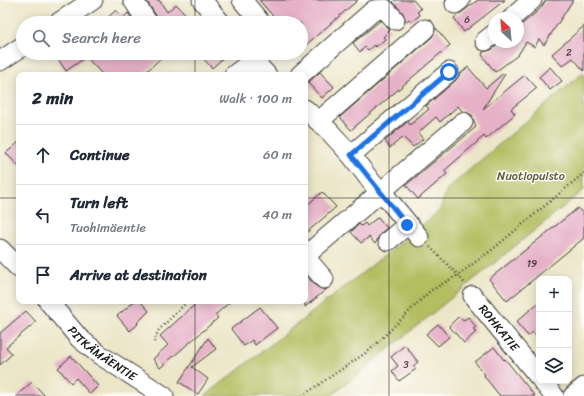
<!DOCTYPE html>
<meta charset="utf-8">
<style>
body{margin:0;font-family:Sriracha,sans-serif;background:#f6f6f7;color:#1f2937}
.controls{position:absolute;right:12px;bottom:12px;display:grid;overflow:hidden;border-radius:8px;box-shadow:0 2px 10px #0003}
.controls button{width:36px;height:36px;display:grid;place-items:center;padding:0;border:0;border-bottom:1px solid #e0e1e3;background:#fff;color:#1f2937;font:20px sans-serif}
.compass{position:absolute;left:488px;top:12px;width:36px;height:36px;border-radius:50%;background:#fff;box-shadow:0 2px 10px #0003;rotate:334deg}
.stop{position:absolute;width:12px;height:12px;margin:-9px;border:3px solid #1a73e8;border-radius:50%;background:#fff}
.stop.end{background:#1a73e8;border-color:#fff;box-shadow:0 1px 4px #0008}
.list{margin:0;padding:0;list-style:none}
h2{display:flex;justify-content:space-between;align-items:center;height:52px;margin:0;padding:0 16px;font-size:17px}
h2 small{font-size:13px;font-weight:400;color:#747a83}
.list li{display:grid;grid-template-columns:26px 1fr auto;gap:12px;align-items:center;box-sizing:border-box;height:60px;padding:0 16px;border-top:1px solid #e0e1e3}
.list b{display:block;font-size:15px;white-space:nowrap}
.list p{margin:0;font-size:13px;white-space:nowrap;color:#747a83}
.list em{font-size:13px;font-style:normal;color:#747a83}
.icon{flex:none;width:22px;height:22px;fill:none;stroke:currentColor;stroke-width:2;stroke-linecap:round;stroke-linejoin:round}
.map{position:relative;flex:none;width:584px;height:396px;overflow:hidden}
.search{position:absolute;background:#fff;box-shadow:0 2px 10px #0003;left:16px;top:16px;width:292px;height:44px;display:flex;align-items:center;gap:10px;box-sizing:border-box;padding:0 14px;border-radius:22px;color:#747a83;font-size:15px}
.panel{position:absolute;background:#fff;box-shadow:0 2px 10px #0003;left:16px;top:72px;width:292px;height:232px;border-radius:8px}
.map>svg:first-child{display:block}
.green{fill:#b2be61;stroke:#676d3e}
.building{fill:#e6b1c7}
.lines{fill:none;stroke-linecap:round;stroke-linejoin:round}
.minor-casing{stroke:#3b3a36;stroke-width:21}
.path{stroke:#3b3a36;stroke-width:2.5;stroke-dasharray:1 3;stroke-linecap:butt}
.minor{stroke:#fff;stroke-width:19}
.route{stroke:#1a73e8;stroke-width:5}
.grid{fill:none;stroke:#1c1c1c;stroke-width:1;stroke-opacity:0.55}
.labels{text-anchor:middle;stroke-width:3;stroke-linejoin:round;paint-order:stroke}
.number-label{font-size:10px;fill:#4e4147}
.park-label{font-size:12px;fill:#585d38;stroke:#fdfcf7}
.street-label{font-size:12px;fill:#1c1c1c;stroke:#fdfcf7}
</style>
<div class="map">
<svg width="584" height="396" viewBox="0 0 584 396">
<rect width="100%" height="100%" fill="#fdfcf7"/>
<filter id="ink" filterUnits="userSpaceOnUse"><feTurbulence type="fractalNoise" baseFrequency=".025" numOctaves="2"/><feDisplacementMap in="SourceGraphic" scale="8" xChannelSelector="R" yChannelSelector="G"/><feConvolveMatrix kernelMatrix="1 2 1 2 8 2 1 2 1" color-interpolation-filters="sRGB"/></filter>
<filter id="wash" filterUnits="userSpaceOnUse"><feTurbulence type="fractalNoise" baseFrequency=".012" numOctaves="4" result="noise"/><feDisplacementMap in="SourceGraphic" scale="16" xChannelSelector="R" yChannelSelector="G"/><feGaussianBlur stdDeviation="0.9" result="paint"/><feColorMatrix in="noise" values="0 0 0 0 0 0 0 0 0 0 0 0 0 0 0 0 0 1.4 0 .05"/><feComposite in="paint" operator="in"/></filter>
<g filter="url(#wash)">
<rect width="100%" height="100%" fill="#ece6c8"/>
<polygon class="green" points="584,72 584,190 331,396 205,396 407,238 440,210 447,189"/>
<g id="blocks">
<g class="building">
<polygon points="146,0 159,0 167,12 176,4 194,23 159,23 157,17"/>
<polygon points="259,0 358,0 301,49 301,23 279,23"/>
<polygon points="395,0 413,0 421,9 417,12 420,15 411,22 409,19 406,22 403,13 393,2"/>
<polygon points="478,0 505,0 464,32 454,18"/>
<polygon points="546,0 573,0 544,45 539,39 535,47 526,42 518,55 495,72 482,55 483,52 491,50 501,42 518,42 518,29 521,25 540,9"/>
<polygon points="116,10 123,18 128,13 135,23 102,23"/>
<polygon points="381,20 390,30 383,37 385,39 376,47 374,45 368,50 365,47 360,52 353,43"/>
<polygon points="584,26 584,71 573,58 562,66 552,54"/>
<polygon points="436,28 450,45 351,130 340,117 432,37"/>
<polygon points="54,53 166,53 143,75 103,75 86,57 66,71"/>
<polygon points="198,53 229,53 212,68"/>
<polygon points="468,67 486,88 504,73 505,74 483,109 525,75 537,88 511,109 515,114 486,139 484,136 444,171 447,174 418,199 406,185 476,127 472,115 462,111 458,106 440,122 436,117 418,133 423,139 413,147 403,137 390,148 385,141 408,121 410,125 429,109 426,106 456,80 460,74"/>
<polygon points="550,67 562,81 550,90 539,77"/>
<polygon points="320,72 334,87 322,98 308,83"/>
<polygon points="19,142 19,167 6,153"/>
<polygon points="322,192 336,207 305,234 305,207"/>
<polygon points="578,208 584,215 584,238 507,301 489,279"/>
<polygon points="378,217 387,228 381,233 375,244 369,237 361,243 351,232 359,224 361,226 365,223 367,226"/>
<polygon points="305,274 316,286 321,289 327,289 305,307"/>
<polygon points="135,301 140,301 149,311 137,323 138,324 130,331 117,316"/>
<polygon points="199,301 231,301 215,315 218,318 160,368 153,359 168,345 160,336"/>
<polygon points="539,302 539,339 533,332 528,336 516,322"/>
<polygon points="260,307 277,328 255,345 252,340 244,346 231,329"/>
<polygon points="26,311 36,322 6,347 12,354 0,365 0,333"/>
<polygon points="458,317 464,320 468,317 476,327 473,329 476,332 464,343 449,326"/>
<polygon points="438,324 449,337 438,346 426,334"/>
<polygon points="208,338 216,349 192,367 208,379 198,394 179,382"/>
<polygon points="405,345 418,362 413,366 416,369 399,381 392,371 398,366 391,357"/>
<polygon points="494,347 504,360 505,359 535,396 500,396 484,376 485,375 475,362"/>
<polygon points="71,356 98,386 90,394 76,378 71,383 58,368"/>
<polygon points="32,382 45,396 16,396"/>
</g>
</g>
</g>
<g filter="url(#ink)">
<use href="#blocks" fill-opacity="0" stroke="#3b3a36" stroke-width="1"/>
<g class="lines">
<g class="minor-casing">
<g id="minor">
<polyline points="133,0 148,23"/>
<polyline points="202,0 221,23"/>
<polyline points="242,0 261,23"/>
<polyline points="455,4 460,0"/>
<polyline points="512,18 532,0"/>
<polyline points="58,23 93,0"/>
<polyline points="485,41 494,34"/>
<polyline points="246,53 267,75"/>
<polyline points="0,61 23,46"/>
<polyline points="234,75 253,61"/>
<polyline points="300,75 374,10 385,9 395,20"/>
<polyline points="305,109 329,131 351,155 373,184 381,191 419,237"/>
<polyline points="319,121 425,29"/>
<polyline points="351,155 449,72"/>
<polyline points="388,241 407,225"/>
<polyline points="0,249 19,268"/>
<polyline points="305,256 463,122"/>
<polyline points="305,257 324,279"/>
<path id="s1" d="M473 296 539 377"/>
<path id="s2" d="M48 301 79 338 100 355 164 396"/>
<polyline points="542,381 554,396"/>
<polyline points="573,396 584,387"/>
</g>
</g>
<g class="path">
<polyline points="33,23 43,17"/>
<polyline points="430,247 458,275 465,284"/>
<polyline points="154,342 158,331 188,301"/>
<polyline points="302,396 370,350 430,291 458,275 493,249 584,173"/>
</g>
<use href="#minor" class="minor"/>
</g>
</g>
<g class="lines" filter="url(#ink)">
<polyline class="route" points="407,225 351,155 449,72"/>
</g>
<path class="grid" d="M195 0V23M389 0V396M195 53V75M0 198H19M305 198H584M195 301V396"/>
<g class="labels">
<g class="number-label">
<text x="467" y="23">6</text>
<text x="569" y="56">2</text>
<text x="532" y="267">19</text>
<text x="406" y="368">3</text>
</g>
<g class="park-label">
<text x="531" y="180">Nuotiopuisto</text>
</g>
<g class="street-label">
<text dy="4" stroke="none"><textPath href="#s1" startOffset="41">ROHKATIE</textPath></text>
<text dy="4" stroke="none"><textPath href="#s2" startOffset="76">PITKÄMÄENTIE</textPath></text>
</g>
</g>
</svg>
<div class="controls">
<button>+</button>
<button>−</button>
<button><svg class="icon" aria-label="layers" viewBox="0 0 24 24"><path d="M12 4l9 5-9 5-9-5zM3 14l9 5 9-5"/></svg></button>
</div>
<svg class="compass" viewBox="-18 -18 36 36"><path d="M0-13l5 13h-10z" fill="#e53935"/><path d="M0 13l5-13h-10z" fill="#747a83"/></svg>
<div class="stop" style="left:449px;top:72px"></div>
<div class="stop end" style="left:407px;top:225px"></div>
<div class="search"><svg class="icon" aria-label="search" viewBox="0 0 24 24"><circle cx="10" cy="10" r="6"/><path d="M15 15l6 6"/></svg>Search here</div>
<section class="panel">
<h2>2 min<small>Walk · 100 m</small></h2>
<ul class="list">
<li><svg class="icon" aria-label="ahead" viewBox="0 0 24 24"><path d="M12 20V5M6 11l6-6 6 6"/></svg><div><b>Continue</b></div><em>60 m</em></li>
<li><svg class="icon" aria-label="left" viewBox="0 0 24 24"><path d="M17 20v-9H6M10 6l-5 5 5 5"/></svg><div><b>Turn left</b><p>Tuohimäentie</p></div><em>40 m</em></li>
<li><svg class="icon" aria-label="arrive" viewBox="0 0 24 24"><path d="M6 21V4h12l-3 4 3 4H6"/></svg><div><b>Arrive at destination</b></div></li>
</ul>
</section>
</div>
